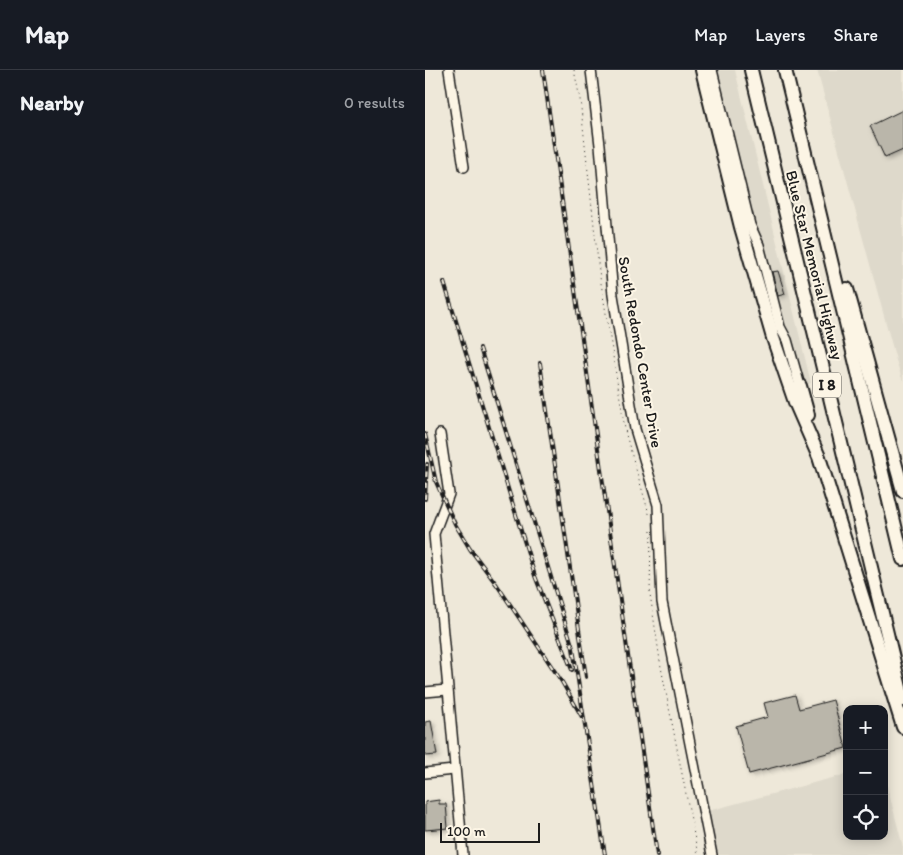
<!DOCTYPE html>
<meta charset="utf-8">
<style>
body{margin:0;font-family:Itim,sans-serif;background:#20242c;color:#f1f3f6}
.controls{position:absolute;right:15px;bottom:15px;display:grid;overflow:hidden;border-radius:10px;box-shadow:0 2px 12px #0003}
.controls button{width:45px;height:45px;display:grid;place-items:center;padding:0;border:0;border-bottom:1px solid #363941;background:#171b24;color:#f1f3f6;font:25px sans-serif}
.scale{position:absolute;left:15px;bottom:12px;width:100px;box-sizing:border-box;padding-left:5px;border:2px solid #1c1c1c;border-top:0;font-size:14px;line-height:18px;white-space:nowrap;color:#1c1c1c;-webkit-text-stroke:4px #fcf5e5;paint-order:stroke}
.list{margin:0;padding:0;list-style:none}
h2{display:flex;justify-content:space-between;align-items:center;height:65px;margin:0;padding:0 20px;font-size:21px}
h2 small{font-size:16px;font-weight:400;color:#9ea1a6}
.icon{flex:none;width:28px;height:28px;fill:none;stroke:currentColor;stroke-width:2;stroke-linecap:round;stroke-linejoin:round}
.map{position:relative;flex:none;width:478px;height:785px;overflow:hidden}
header{display:flex;align-items:center;gap:30px;box-sizing:border-box;height:70px;padding:0 25px;background:#171b24;border-bottom:1px solid #363941}
header strong{font-size:24px}
nav{display:flex;gap:28px;margin-inline-start:auto;font-size:18px}
main{display:flex}
aside{flex:1;background:#171b24}
.map>svg:first-child{display:block}
.built{fill:#ded9cb}
.building{fill:#bab6aa;stroke:#1c1c1c;filter:url(#shadow)}
.lines{fill:none;stroke-linecap:round;stroke-linejoin:round}
.minor-casing{stroke:#1c1c1c;stroke-width:12}
.highway-casing{stroke:#1c1c1c;stroke-width:16}
.path{stroke:#1c1c1c;stroke-width:1;stroke-dasharray:1 4;stroke-linecap:butt}
.minor{stroke:#fcf5e5;stroke-width:9}
.highway{stroke:#fcf5e5;stroke-width:12}
.rail-casing{stroke:#1c1c1c;stroke-width:4}
.rail{stroke:#fcf5e5;stroke-width:2;stroke-dasharray:5.5;stroke-linecap:butt}
.labels{text-anchor:middle;stroke-width:4;stroke-linejoin:round;paint-order:stroke}
.shield{fill:#fcf5e5;stroke:#5f5d58;stroke-width:1}
.shield-label{font-size:15px;font-weight:bold;fill:#1c1c1c}
.street-label{font-size:16px;fill:#1c1c1c;stroke:#fcf5e5}
</style>
<header>
<strong>Map</strong>
<nav><a>Map</a><a>Layers</a><a>Share</a></nav>
</header>
<main>
<aside>
<h2>Nearby<small>0 results</small></h2>
<ul class="list">
</ul>
</aside>
<div class="map">
<svg width="478" height="785" viewBox="0 0 478 785">
<defs>
<filter id="shadow"><feDropShadow dx="2" dy="2" stdDeviation="2.5" flood-color="#0004"/></filter>
</defs>
<rect width="100%" height="100%" fill="#eee8d9"/>
<filter id="ink" filterUnits="userSpaceOnUse"><feTurbulence type="fractalNoise" baseFrequency=".02" numOctaves="2"/><feDisplacementMap in="SourceGraphic" scale="10" xChannelSelector="R" yChannelSelector="G"/><feConvolveMatrix kernelMatrix="1 2 1 2 8 2 1 2 1" color-interpolation-filters="sRGB"/></filter>
<g filter="url(#ink)">
<g class="built">
<polygon points="283,0 310,0 386,313 368,318 338,224"/>
<polygon points="392,0 478,0 478,312 471,290"/>
<polygon points="422,704 422,766 459,766 459,704 478,777 478,785 287,785 279,742"/>
</g>
<g class="building">
<polygon points="478,40 478,80 460,88 445,56"/>
<polygon points="353,201 360,224 353,226 347,202"/>
<polygon points="370,625 374,639 408,630 421,678 324,704 311,656 343,647 339,633"/>
<polygon points="6,651 12,685 0,686 0,652"/>
<polygon points="14,730 14,734 21,734 23,758 0,760 0,732"/>
</g>
<g class="lines">
<g class="minor-casing">
<g id="minor">
<polyline points="24,0 39,97"/>
<polyline points="166,0 175,75 188,225 210,359 233,435 237,532 287,785"/>
<polyline points="287,0 325,155 334,175 355,257 362,270 375,316"/>
<polyline points="15,364 24,424 9,464 38,785"/>
<polyline points="0,622 22,620"/>
<polyline points="0,703 29,700"/>
</g>
</g>
<g class="highway-casing">
<g id="highway">
<polyline points="277,0 316,157 348,268 370,332 394,387 478,657"/>
<polyline points="326,0 478,630"/>
<polyline points="360,0 478,489"/>
<polyline points="422,219 478,421"/>
<polyline points="375,316 383,345"/>
</g>
</g>
<g class="path">
<polyline points="149,0 155,29 174,201 201,365 225,447"/>
<polyline points="226,461 225,524 236,597 273,785"/>
</g>
<use href="#minor" class="minor"/>
<use href="#highway" class="highway"/>
<g class="rail-casing">
<g id="rail">
<polyline points="118,0 232,785"/>
<polyline points="19,212 110,506 147,600"/>
<polyline points="55,278 148,578 180,785"/>
<polyline points="115,293 161,607"/>
<polyline points="0,364 11,412 30,454 45,479 72,515 137,612 157,647"/>
<polyline points="0,429 2,394"/>
</g>
</g>
<use href="#rail" class="rail"/>
</g>
</g>
<g class="labels">
<rect class="shield" x="388" y="302.5" width="28" height="25" rx="4"/>
<g class="shield-label">
<text x="402" y="320">I 8</text>
</g>
<g class="street-label">
<text transform="translate(390 195) rotate(76)" y="6">Blue Star Memorial Highway</text>
<text transform="translate(216 282) rotate(80)" y="6">South Redondo Center Drive</text>
</g>
</g>
</svg>
<div class="controls">
<button>+</button>
<button>−</button>
<button><svg class="icon" aria-label="locate" viewBox="0 0 24 24"><circle cx="12" cy="12" r="6"/><path d="M12 2v4M12 18v4M2 12h4M18 12h4"/></svg></button>
</div>
<div class="scale">100 m</div>
</div>
</main>
